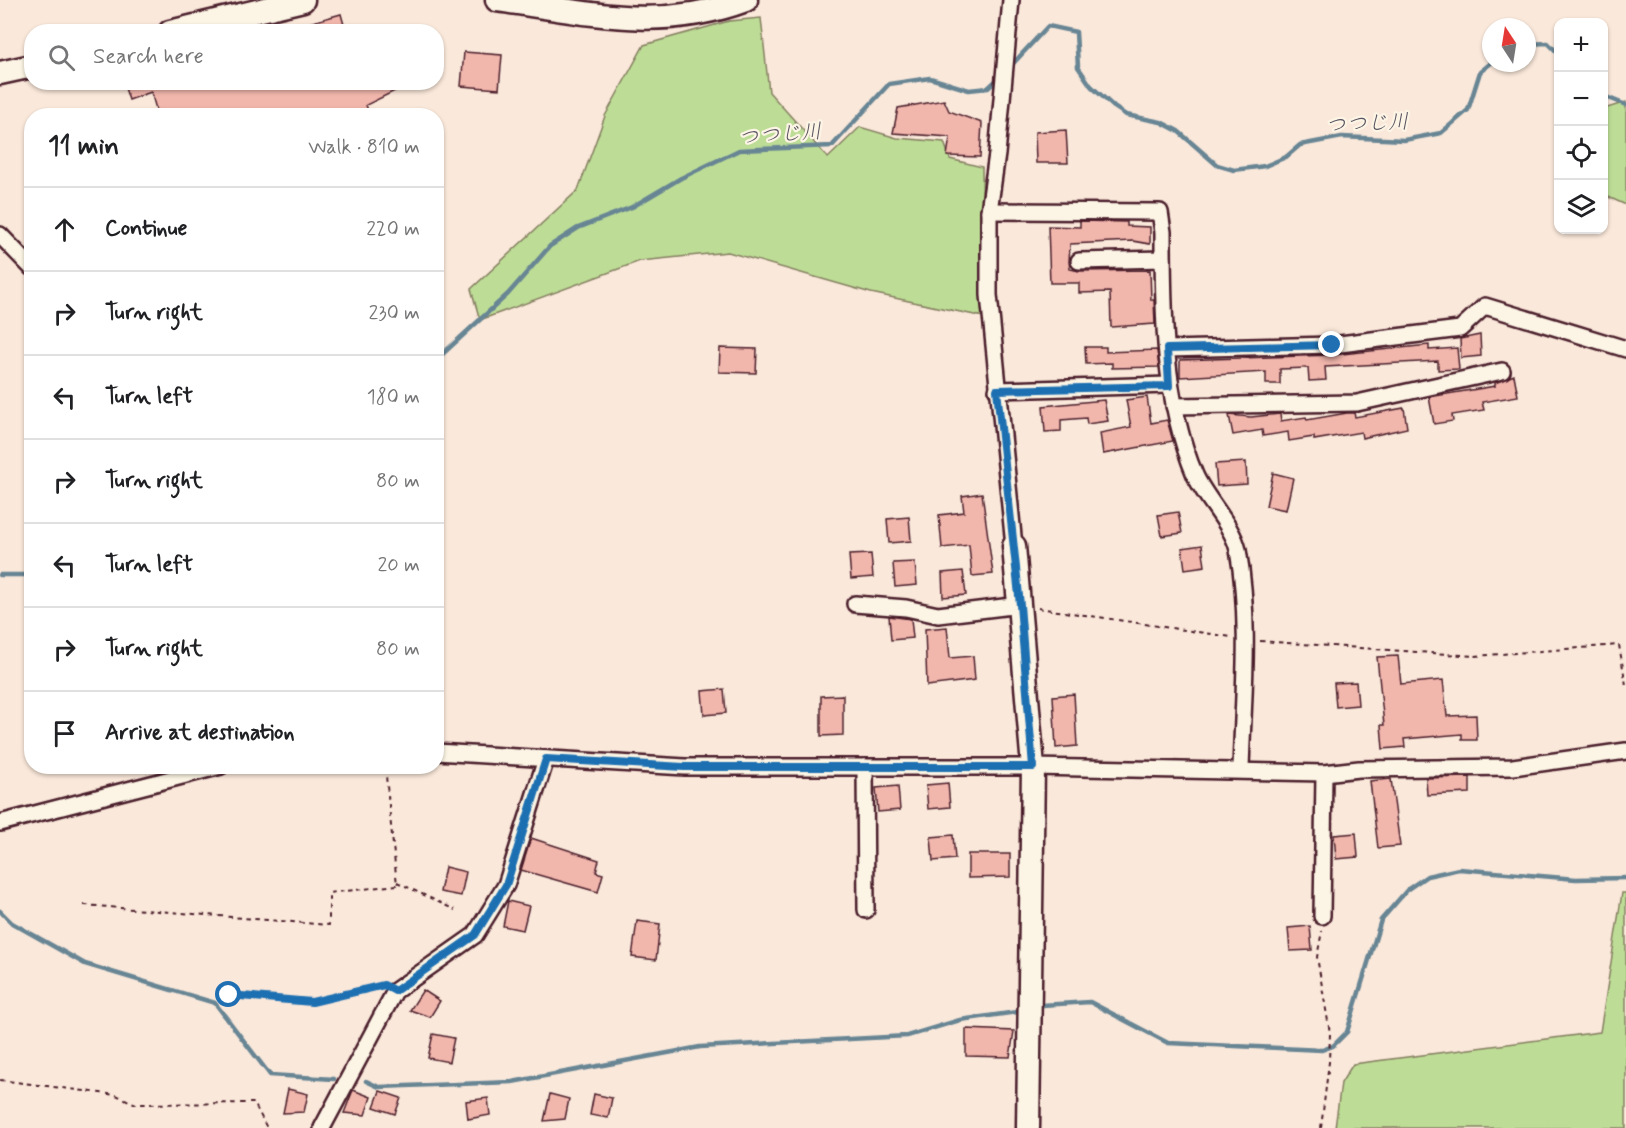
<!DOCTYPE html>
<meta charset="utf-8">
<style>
body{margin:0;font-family:Mynerve,"Klee One",sans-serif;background:#f2f2f2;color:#202124}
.controls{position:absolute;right:18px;top:18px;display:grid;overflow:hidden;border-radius:12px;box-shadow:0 2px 4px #0004}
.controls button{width:54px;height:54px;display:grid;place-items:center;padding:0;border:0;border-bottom:2px solid #e0e0e0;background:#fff;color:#202124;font:30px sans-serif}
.compass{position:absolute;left:1482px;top:18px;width:54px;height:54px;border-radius:50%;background:#fff;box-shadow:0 2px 4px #0004;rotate:348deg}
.stop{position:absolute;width:18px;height:18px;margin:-14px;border:4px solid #1f6fb2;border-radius:50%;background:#fff}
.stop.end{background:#1f6fb2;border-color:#fff;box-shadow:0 2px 6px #0008}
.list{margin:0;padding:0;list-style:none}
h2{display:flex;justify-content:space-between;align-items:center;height:78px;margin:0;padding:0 24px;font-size:26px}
h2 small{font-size:20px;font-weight:400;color:#757577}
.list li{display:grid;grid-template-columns:39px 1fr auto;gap:18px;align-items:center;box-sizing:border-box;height:84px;padding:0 24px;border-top:2px solid #e0e0e0}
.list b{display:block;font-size:22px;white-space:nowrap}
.list em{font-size:20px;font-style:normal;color:#757577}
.icon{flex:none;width:33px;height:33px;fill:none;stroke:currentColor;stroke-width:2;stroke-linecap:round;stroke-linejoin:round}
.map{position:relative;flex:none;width:1626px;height:1128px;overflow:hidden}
.search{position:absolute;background:#fff;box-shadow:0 2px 4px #0004;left:24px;top:24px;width:420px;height:66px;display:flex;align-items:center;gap:15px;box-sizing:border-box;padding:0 21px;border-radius:24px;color:#757577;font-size:22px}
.panel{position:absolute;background:#fff;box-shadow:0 2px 4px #0004;left:24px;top:108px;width:420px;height:666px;border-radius:24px}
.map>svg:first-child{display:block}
.green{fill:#bddd96;stroke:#847e60;stroke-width:1.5}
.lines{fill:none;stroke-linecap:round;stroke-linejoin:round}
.stream{stroke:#678594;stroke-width:4.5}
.building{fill:#f1b6ac;stroke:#4a1f2b;stroke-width:1.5}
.street-casing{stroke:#4a1f2b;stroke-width:20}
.secondary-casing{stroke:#4a1f2b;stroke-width:27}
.path{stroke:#4a1f2b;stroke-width:2;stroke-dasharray:4.5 4.5;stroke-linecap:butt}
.street{stroke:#fcf5e5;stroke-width:15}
.secondary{stroke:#fcf5e5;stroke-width:22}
.route{stroke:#1f6fb2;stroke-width:8}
.labels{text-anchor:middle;stroke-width:4.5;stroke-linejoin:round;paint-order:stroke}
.water-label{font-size:21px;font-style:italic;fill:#595260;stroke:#fcf5e5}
</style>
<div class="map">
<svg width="1626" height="1128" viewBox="0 0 1626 1128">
<rect width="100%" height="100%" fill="#fae8da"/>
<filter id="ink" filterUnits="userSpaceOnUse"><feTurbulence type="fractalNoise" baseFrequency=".0167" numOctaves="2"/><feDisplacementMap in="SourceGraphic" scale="12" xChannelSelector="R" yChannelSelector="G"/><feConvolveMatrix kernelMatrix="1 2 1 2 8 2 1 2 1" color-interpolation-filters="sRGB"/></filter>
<g filter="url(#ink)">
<g class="green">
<polygon points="761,18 769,92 828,158 860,127 897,138 944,142 950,159 982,167 984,317 871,293 728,252 640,261 480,320 471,289 578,190 605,116 644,45 729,21"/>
<polygon points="1626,102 1626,205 1604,195 1604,109"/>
<polygon points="1622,893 1626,893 1626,1128 1335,1128 1341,1083 1353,1064 1600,1032"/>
</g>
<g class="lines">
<g class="stream">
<polyline points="1527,44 1548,43 1558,53"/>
<polyline points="1008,69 1048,26 1076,32 1078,67 1091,86 1114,107 1126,115 1161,122 1178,131 1217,165 1234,170 1265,166 1286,157 1300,145 1342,137 1404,140 1441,133 1468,110 1480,72 1491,63"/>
<polyline points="1604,96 1626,105"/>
<polyline points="436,360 508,294 550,246 578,228 632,207 681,178 739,150 832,146 889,84 930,78 969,90 988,88 1000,77"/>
<polyline points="0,575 32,575"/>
<polyline points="0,911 12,923 85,964 215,1003 270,1075 334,1079"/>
<polyline points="1042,1005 1090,1002 1168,1043 1322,1050 1333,1046 1347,1032 1381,920 1408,889 1427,876 1459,869 1576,879 1626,878"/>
<polyline points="366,1081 379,1087 512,1082 700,1047 907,1036 960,1020 1017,1012"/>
</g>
</g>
<g class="building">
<polygon points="341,14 346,32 291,32 291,28"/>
<polygon points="464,52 502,55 499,89 461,86"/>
<polygon points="123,82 413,82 366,105 369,113 361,116 158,116 151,92 129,100"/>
<polygon points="944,100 949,111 982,123 980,157 947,156 950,137 893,133 898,108"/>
<polygon points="1066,130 1068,163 1036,163 1035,132"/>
<polygon points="1080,221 1127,222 1127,226 1150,227 1150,244 1133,241 1070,244 1069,262 1070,269 1079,271 1150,270 1151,300 1154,300 1155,324 1111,327 1110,292 1079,293 1079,283 1050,283 1048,226 1080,227"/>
<polygon points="1480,335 1481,356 1461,358 1460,339"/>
<polygon points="1429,345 1429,350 1457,348 1459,369 1438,370 1438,361 1325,367 1326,380 1309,381 1308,368 1280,369 1280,384 1266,384 1266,372 1180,377 1180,360 1332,355"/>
<polygon points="1085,347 1106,347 1106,352 1157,350 1159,367 1112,368 1112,363 1086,364"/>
<polygon points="720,348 757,349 756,373 719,372"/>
<polygon points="1514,375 1518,396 1482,402 1484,410 1452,415 1453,421 1434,424 1429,397 1495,386 1495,383"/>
<polygon points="1147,397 1151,423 1167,420 1173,441 1103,454 1100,433 1131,427 1126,400"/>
<polygon points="1104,400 1108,421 1087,424 1086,418 1061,420 1061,431 1045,432 1043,406"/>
<polygon points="1404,408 1407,428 1362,438 1361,432 1314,440 1314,437 1289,441 1288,432 1263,436 1262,430 1233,435 1229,415 1251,417 1280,414 1281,421 1306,417 1307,420 1347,413 1354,413 1355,417"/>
<polygon points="1246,462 1247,484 1217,486 1215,464"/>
<polygon points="1273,473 1293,478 1286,510 1266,506"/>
<polygon points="982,493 993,574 972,576 969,545 942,548 939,515 964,512 962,496"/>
<polygon points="1178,512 1182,533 1162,536 1158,515"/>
<polygon points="909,517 911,541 889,543 887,519"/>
<polygon points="1202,545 1205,566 1185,569 1182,548"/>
<polygon points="871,554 873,577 851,579 849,555"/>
<polygon points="915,562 917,585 895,587 893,563"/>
<polygon points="963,571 966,595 943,597 942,573"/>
<polygon points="889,616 911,619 913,638 891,640"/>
<polygon points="947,627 950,658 973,656 975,680 927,686 925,629"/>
<polygon points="1398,656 1401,684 1443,680 1447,716 1476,715 1477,740 1462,740 1462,734 1404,739 1405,747 1383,749 1381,725 1384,725 1377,657"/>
<polygon points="1356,682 1358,705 1336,707 1334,683"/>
<polygon points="724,689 726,713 704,715 702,691"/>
<polygon points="1074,694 1077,746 1056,748 1053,696"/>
<polygon points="843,695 843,735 821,736 821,696"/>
<polygon points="1470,777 1470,793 1427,795 1426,778"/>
<polygon points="1391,779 1400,846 1378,848 1370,781"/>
<polygon points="948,783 950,807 928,809 926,785"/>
<polygon points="898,786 900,810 878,812 876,788"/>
<polygon points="1356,833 1358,857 1336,859 1334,835"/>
<polygon points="953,835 955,859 933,861 931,837"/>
<polygon points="531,838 599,860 596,872 603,874 598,892 521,870"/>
<polygon points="968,854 1010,854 1010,877 968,878"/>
<polygon points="445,867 466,872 461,896 440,892"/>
<polygon points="508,901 529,906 523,930 503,926"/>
<polygon points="637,921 660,924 656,960 632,957"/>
<polygon points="1310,926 1312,950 1290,951 1288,928"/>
<polygon points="423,990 440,1001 430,1017 410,1010"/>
<polygon points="966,1029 1014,1031 1010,1057 966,1056"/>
<polygon points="433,1034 454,1038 449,1062 428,1058"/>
<polygon points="288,1089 308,1094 304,1112 283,1113"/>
<polygon points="353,1090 371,1097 365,1115 344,1113"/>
<polygon points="380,1091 401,1098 395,1114 374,1107"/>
<polygon points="550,1094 569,1099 565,1119 544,1121"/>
<polygon points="594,1094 612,1098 608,1118 590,1115"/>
<polygon points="488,1098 490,1115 468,1119 466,1101"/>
</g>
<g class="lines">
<g class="street-casing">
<g id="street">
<polyline points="1011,0 997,154 989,211 989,295 1014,546"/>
<path d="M989 211 1160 212 1163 232C1163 313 1163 399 1195 475 1205 498 1233 526 1238 550 1251 621 1243 698 1241 769"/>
<polyline points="0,235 32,268"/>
<polyline points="1079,261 1163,259"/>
<polyline points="1167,349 1332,345 1460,329 1485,306 1626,349"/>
<polyline points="997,390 1169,385"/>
<polyline points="1174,406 1357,403 1502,371"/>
<polyline points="855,604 906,608 938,615 1020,605"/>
<polyline points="436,752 685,767 1033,767 1324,773 1359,769 1513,767 1626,751"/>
<polyline points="865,767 866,910"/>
<polyline points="0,823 221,766"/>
<polyline points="1322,916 1324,773"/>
<polyline points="322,1128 395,991 475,935 506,885 546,759"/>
</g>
</g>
<g class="secondary-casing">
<g id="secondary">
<path d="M497 0C587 12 657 33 746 0"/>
<polyline points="170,32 303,0"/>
<polyline points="0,73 32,66"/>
<polyline points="1014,546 1033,767 1028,1128"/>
</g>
</g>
<g class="path">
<polyline points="1038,608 1231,637"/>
<polyline points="1260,641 1475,656 1619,645 1626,685"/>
<polyline points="397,882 455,910"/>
<polyline points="84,905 329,925 329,893 397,885 385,766"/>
<polyline points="229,995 312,1002 380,986"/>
<polyline points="0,1080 116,1095 136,1104 254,1103 267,1128"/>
<polyline points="1321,1128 1329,1062 1330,1033 1317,957 1322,931"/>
</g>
<use href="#street" class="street"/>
<use href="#secondary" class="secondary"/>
</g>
</g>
<g class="lines" filter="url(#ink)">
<polyline class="route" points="229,995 312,1002 384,985 395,991 475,935 506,885 546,759 684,767 1033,767 1020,605 997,390 1169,386 1167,349 1332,345"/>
</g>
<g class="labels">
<g class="water-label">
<text transform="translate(1367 123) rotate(-3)" y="7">つつじ川</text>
<text transform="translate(780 134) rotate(-5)" y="7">つつじ川</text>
</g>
</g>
</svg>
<div class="controls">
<button>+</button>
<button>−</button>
<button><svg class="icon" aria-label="locate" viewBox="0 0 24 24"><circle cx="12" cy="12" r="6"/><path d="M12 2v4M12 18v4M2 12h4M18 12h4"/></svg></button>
<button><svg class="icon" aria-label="layers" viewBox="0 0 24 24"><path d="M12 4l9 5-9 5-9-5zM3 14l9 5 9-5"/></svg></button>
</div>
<svg class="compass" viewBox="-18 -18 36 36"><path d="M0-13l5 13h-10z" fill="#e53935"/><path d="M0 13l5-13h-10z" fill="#757577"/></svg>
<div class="stop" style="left:229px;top:995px"></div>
<div class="stop end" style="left:1332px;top:345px"></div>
<div class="search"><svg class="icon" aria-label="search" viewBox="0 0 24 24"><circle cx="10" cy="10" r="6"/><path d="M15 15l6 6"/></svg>Search here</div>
<section class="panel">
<h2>11 min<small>Walk · 810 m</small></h2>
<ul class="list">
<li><svg class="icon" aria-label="ahead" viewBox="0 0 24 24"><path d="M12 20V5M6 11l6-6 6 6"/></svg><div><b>Continue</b></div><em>220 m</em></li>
<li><svg class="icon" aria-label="right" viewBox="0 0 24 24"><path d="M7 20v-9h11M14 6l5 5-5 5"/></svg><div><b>Turn right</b></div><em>230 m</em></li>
<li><svg class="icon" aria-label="left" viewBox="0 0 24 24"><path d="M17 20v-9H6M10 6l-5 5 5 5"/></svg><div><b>Turn left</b></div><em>180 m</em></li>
<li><svg class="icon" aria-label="right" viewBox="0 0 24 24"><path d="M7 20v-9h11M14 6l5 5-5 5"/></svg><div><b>Turn right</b></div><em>80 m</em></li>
<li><svg class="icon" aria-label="left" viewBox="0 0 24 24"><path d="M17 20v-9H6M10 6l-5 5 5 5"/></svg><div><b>Turn left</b></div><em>20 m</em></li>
<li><svg class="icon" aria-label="right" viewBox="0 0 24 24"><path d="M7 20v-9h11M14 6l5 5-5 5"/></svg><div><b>Turn right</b></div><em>80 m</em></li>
<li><svg class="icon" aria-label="arrive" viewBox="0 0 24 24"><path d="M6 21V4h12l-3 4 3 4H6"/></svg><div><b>Arrive at destination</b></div></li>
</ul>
</section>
</div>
